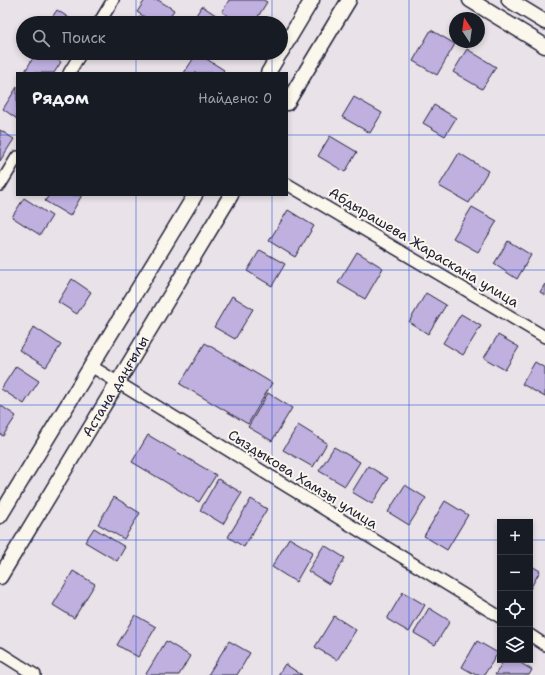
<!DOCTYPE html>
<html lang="ru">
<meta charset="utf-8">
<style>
body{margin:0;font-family:"Shantell Sans",sans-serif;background:#242831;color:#f1f3f6}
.controls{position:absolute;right:12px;bottom:12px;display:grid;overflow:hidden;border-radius:0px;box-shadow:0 2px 6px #0003}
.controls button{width:36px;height:36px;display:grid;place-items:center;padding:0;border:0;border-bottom:1px solid #363941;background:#171b24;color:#f1f3f6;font:20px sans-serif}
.compass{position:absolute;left:449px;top:12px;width:36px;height:36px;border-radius:50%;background:#171b24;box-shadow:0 2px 6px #0003;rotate:347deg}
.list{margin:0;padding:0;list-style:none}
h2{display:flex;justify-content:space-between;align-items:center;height:52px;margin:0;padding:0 16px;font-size:17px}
h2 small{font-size:13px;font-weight:400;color:#9ea1a6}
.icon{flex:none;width:22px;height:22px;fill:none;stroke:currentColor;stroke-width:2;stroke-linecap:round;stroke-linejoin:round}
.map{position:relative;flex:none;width:545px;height:675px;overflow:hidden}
.search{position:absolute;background:#171b24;box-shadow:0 2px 6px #0003;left:16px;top:16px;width:272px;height:44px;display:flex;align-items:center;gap:10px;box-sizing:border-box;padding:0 14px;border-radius:22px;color:#9ea1a6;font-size:15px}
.panel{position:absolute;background:#171b24;box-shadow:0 2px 6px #0003;left:16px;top:72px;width:272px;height:124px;border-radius:0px}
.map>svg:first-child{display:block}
.building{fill:#bfb0e0;stroke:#22223b}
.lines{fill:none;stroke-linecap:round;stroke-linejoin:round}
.minor-casing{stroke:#22223b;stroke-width:14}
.tertiary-casing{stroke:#22223b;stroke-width:17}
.minor{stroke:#fbf7ec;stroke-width:11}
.tertiary{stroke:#fbf7ec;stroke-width:14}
.grid{fill:none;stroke:#1d4ed8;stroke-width:1;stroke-opacity:0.55}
.labels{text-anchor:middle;stroke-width:4;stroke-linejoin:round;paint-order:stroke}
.street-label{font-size:14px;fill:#22223b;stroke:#fbf7ec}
</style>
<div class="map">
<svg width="545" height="675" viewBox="0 0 545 675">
<rect width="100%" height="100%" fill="#e9e2e8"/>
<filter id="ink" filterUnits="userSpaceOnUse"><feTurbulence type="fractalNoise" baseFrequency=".025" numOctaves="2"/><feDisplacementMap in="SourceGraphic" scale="8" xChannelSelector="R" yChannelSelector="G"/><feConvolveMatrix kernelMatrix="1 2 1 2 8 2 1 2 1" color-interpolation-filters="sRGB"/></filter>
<g filter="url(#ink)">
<g class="building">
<polygon points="145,0 158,0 174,10 166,23 154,23 137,12"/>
<polygon points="229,0 263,0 267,2 254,23 240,23 222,12"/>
<polygon points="202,6 225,21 224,23 191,23"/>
<polygon points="57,10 77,23 48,23"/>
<polygon points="139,17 148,23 135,23"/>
<polygon points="431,30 455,44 437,75 413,61"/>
<polygon points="467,49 496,67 482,89 453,72"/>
<polygon points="36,53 48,53 61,62 54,73 24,73"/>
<polygon points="197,53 224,70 222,73 184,73"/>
<polygon points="17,87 17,119 3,109"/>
<polygon points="354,97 382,113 370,133 342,117"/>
<polygon points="434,105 456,118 445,136 423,123"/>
<polygon points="0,130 14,139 0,161"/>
<polygon points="330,136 357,152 345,172 318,156"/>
<polygon points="459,153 488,171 469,203 439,186"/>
<polygon points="49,195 82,195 70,216 45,201"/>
<polygon points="24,198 52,216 40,235 12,217"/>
<polygon points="472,207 497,221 478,252 453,238"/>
<polygon points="288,210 314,226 295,257 269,241"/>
<polygon points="508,241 531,255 517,279 494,264"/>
<polygon points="260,250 285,264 272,286 247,271"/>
<polygon points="357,252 383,268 365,299 338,283"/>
<polygon points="72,279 91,292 77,314 58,302"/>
<polygon points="545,284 545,295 540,292"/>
<polygon points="426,293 446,305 428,334 409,322"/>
<polygon points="232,296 253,309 235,339 214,327"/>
<polygon points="461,314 481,326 463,355 443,343"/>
<polygon points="34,327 61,345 46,367 19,350"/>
<polygon points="498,335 519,347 505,370 484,358"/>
<polygon points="205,343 272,383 248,424 180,384"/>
<polygon points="535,362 545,368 545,397 522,384"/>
<polygon points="16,366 39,381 24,404 1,389"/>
<polygon points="268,393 292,408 272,441 248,427"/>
<polygon points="0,405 16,416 3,436 0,434"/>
<polygon points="298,425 327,443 313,467 283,450"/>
<polygon points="148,435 216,475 199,502 132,462"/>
<polygon points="334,447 360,462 345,486 319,471"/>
<polygon points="368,466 388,478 372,504 352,492"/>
<polygon points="218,479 242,493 223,524 200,510"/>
<polygon points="405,485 426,498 409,525 388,512"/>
<polygon points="114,497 140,513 124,539 98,524"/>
<polygon points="251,499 267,509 244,547 228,537"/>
<polygon points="445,501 468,515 447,550 424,536"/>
<polygon points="94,528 125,547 117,561 85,542"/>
<polygon points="289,538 313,552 296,582 272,567"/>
<polygon points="324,545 345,558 329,584 308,571"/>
<polygon points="530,565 540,571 530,589"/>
<polygon points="73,571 95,584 74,618 53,605"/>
<polygon points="403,592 425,605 409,632 387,619"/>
<polygon points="429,608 450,621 435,645 414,633"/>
<polygon points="135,615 156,627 138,657 117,645"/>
<polygon points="334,616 356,630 337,660 315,647"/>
<polygon points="166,641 190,656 179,675 147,675 146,674"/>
<polygon points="229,641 250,653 237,675 208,675"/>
<polygon points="477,641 498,653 484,675 476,675 462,667"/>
<polygon points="504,660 516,660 532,670 529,675 495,675"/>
<polygon points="285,664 302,675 278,675"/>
</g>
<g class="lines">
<g class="minor-casing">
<g id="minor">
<polyline points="99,23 113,0"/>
<polyline points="69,73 81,53"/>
<polyline points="287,184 545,337"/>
<polyline points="0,185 17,157"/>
<polyline points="91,366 500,617"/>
<polyline points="530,635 545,645"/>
<polyline points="0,653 35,675"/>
</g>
</g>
<g class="tertiary-casing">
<g id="tertiary">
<polyline points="470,0 545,46"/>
<polyline points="509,0 545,22"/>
<polyline points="281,52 312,0"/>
<polyline points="268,73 280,53"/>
<polyline points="287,103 349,0"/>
<polyline points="0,516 195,195"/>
<path id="s1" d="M0 577 231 195"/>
</g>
</g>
<use href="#minor" class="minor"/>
<use href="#tertiary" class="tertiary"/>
</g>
</g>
<path class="grid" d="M136 0V23M272 0V23M409 0V675M136 53V73M272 53V73M0 135H17M287 135H545M136 195V675M272 195V675M0 270H545M0 405H545M0 540H500M530 540H545"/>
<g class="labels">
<g class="street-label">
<text transform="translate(424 247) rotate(31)" y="5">Абдырашева Жараскана улица</text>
<text dy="5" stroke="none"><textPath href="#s1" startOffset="223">Астана даңғылы</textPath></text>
<text transform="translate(303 479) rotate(32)" y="5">Сыздыкова Хамзы улица</text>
</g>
</g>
</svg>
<div class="controls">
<button>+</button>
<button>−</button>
<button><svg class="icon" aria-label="locate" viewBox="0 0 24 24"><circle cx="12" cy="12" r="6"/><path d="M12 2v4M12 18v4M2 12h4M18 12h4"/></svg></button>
<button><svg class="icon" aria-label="layers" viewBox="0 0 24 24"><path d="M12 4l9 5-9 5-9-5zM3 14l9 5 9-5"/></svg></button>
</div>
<svg class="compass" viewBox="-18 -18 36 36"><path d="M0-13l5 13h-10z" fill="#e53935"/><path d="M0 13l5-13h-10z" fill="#9ea1a6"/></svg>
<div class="search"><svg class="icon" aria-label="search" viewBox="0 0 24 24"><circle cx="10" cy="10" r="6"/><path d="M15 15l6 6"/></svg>Поиск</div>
<section class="panel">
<h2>Рядом<small>Найдено: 0</small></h2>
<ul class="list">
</ul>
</section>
</div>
